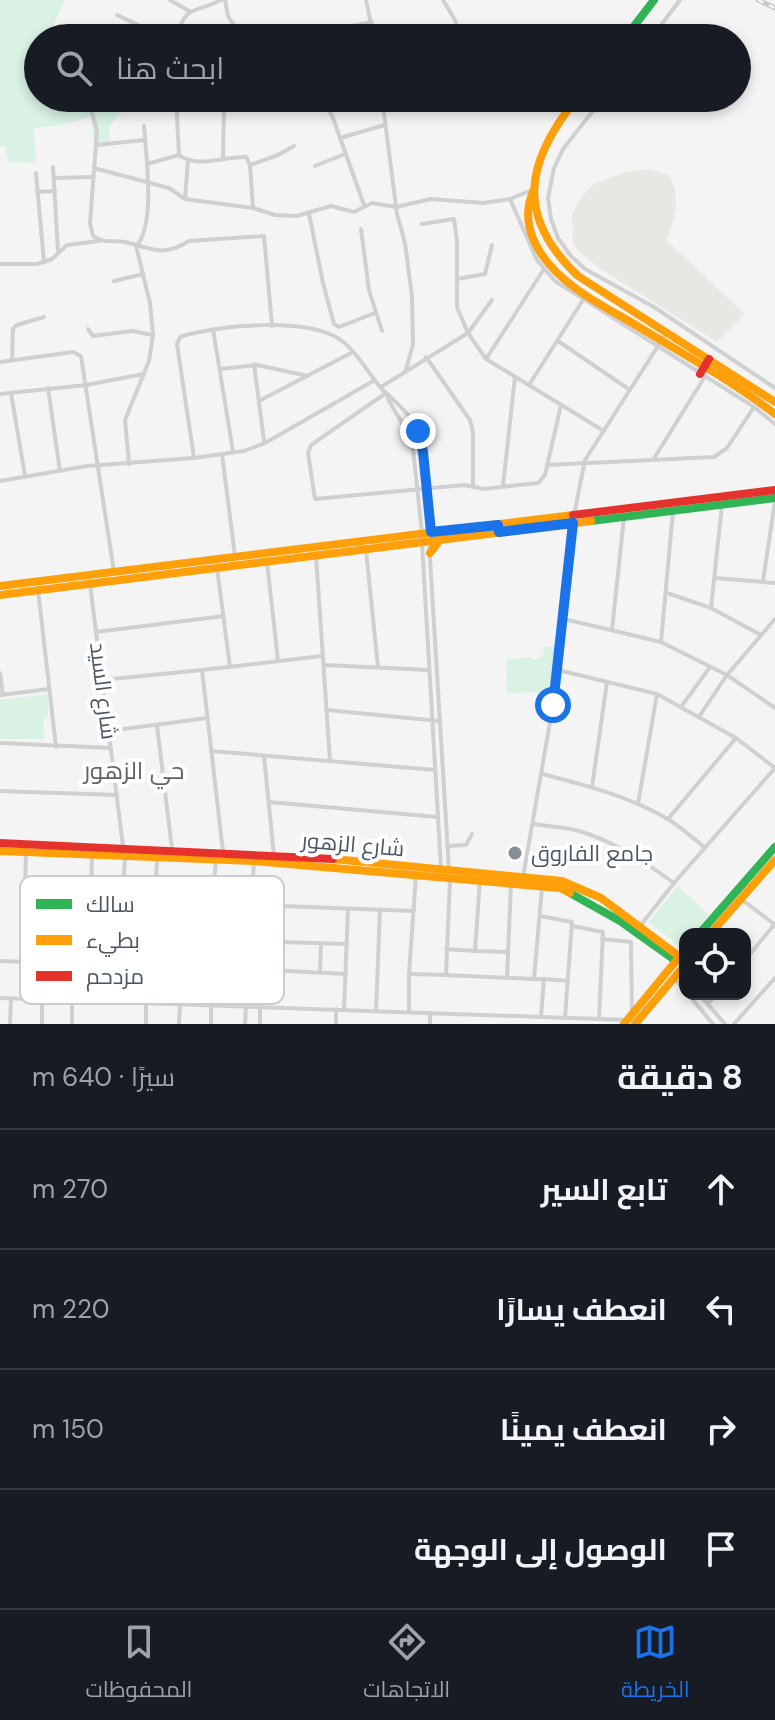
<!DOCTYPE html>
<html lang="ar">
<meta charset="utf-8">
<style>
body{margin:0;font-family:"DM Sans",Cairo,sans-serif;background:#242831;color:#f1f3f6;direction:rtl}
.controls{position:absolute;right:24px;bottom:24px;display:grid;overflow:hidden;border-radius:16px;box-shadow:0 4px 12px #0003}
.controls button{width:72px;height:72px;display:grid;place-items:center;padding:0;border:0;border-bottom:2px solid #363941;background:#171b24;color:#f1f3f6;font:40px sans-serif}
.stop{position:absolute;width:24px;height:24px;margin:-18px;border:6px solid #1a73e8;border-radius:50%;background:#fff}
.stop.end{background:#1a73e8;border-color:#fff;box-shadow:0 2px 8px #0008}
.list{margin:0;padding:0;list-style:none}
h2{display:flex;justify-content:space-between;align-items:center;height:104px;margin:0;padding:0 32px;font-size:34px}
h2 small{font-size:26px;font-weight:400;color:#9ea1a6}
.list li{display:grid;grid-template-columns:52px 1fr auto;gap:24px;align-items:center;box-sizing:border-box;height:120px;padding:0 32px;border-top:2px solid #363941}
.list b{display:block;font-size:30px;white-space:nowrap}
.list em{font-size:26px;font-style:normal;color:#9ea1a6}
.icon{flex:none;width:44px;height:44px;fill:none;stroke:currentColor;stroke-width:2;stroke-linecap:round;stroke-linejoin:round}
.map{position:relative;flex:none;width:775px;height:1024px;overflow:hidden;direction:ltr}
.search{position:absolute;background:#171b24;box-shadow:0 4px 12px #0003;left:24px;right:24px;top:24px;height:88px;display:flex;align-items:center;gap:20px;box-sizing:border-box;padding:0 28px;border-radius:44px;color:#9ea1a6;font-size:30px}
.sheet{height:584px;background:#171b24}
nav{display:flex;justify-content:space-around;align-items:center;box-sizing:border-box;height:112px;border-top:2px solid #363941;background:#171b24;font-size:22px;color:#9ea1a6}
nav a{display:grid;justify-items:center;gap:4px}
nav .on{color:#1a73e8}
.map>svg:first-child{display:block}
.commercial{fill:#e8e7e3}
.green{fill:#d9f2e3}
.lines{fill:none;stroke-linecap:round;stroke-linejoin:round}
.street{stroke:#ced0d2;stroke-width:4}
.fast{stroke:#30b455;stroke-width:8}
.slow{stroke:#ff9f0a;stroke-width:8}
.jam{stroke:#e5322d;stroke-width:8}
.rail-casing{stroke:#c9cacc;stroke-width:5}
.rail{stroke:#fff;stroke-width:2;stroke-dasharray:6;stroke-linecap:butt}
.route{stroke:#1a73e8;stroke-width:10}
.poi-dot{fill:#868d94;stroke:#fff;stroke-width:3}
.labels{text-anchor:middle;stroke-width:8;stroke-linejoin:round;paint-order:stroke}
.street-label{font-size:22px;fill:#4a5661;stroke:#fff}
.poi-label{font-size:22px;fill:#4a5661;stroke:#fff;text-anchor:start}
.neighbourhood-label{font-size:24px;fill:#5f6368;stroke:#fff}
.key{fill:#fff;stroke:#c9ccd0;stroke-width:2}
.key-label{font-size:22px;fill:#4a5661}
</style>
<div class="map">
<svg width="775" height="1024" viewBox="0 0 775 1024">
<rect width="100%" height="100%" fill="#f4f4f4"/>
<polygon class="commercial" points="649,169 670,176 675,189 676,210 667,241 745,314 717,342 602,270 578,251 573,243 572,214 580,199 592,185 625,172"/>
<g class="green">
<polygon points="0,0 65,0 47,38 38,38 38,98 122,98 122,110 109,127 110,142 94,142 91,116 62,125 34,128 36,162 9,163 5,146 0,146"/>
<polygon points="556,646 549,692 507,693 506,660 529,657 533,660 544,655 543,647"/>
<polygon points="48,694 48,716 43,718 44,739 0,739 0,700"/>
<polygon points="678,886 709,915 693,934 685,934 685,943 681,947 649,922"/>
</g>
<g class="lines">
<g class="street">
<polyline points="170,0 189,11"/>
<polyline points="225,0 228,16 242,38"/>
<polyline points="366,0 374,38"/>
<polyline points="443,0 455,20 460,38"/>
<polyline points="117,15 155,33 172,38"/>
<path d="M176 38C187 2 193 15 221 0"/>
<polyline points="318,38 343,28 372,22"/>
<polyline points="651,38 680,0"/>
<path d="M88 98 97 131 90 223 93 236C103 244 114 240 125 242 151 248 162 258 189 241L264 236 272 326"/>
<path d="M176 98 179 155C197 169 225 156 246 157L250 165 253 208"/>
<polyline points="322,98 333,118 364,205"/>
<polyline points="382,98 397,214 405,243 412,297 413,344 406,370"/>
<polyline points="603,98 563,149 554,168 548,198 551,219 558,238 570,255 585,269 654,307 775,388"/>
<polyline points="340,138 385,125"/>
<polyline points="96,145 145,140"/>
<polyline points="223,159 224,106"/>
<polyline points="147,164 179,155"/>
<polyline points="250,165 278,155 294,146"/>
<polyline points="315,166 345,154"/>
<polyline points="53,167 58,251"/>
<polyline points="94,168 169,188 185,199 253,208 275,215 297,216 331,206 354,212 372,203 396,207 431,199 483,203 510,199 534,189"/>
<polyline points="36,173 44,262"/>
<polyline points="55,178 92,177"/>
<polyline points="37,192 55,191"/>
<polyline points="185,199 188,160"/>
<polyline points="510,199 537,260 555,281 754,407 775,424"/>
<polyline points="309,214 323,283 334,324 339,327 375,313"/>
<polyline points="422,224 454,219 457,241 457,307 468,333 486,359 604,431"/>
<polyline points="361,229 369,290 382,331"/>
<polyline points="0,264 37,264 52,259 67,245 99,241"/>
<polyline points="457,279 485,274 492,245"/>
<polyline points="114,281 143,274"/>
<polyline points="88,329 93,336 132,331 153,335"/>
<polyline points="213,329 233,452"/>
<polyline points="558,341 630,390"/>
<polyline points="426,357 470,420 473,433 473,486"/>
<polyline points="486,359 544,269"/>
<polyline points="12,360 13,329 17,325 44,317"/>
<polyline points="0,362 73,352 81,356 114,572"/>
<polyline points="254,364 264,441"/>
<polyline points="221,369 257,365 308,376"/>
<polyline points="529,385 583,300"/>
<polyline points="381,387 468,333 492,300"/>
<polyline points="48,388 60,471"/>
<polyline points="11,393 25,476"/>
<polyline points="386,393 311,445 308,453 315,499 464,485 484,489 538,483 545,475 561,405"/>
<polyline points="0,394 86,385 144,374"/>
<polyline points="387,394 389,401 412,440 422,533"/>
<polyline points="259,401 353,352"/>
<polyline points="222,454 235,556"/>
<path d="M194 458 177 344 180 337C218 325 309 316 342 341 358 353 368 373 381 388 395 402 412 414 419 434 429 462 428 503 431 532"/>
<polyline points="653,460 704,378"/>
<path d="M129 464 125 420 149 361 153 335 150 303 136 246C156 226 146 154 144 126"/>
<polyline points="547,465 714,457 727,448 754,407"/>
<polyline points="0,481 87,466 194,458 244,451 265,443 375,380"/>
<polyline points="503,486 515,377"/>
<polyline points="574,515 585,460 667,332"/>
<polyline points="429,542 449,870"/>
<polyline points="422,543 441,868"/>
<polyline points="366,550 378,667"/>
<polyline points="316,556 330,761"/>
<polyline points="267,562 278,661"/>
<polyline points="217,568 230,667"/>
<polyline points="715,578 775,583"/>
<polyline points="763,581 775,501"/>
<polyline points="90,584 123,846"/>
<polyline points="38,590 56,747"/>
<polyline points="667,593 711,608 761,635"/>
<polyline points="711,608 722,505"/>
<polyline points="564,619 661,642 727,675 775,708"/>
<polyline points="612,630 624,517"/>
<polyline points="96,632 224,616"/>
<polyline points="661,642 673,511"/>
<polyline points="324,665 429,670"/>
<polyline points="202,670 322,656"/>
<polyline points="558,670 657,694 736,738 775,768"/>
<polyline points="0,673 3,695"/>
<polyline points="102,680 202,670 223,852"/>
<polyline points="0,695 49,689"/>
<polyline points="681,707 710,667"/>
<polyline points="327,710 439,721"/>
<polyline points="699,717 727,675 775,619"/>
<polyline points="157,725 172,849"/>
<polyline points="109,731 207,718"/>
<polyline points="0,743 111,748"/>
<polyline points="211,751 435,770"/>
<polyline points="264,756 274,856"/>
<path d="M542 774C585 785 628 796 666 818 680 826 693 838 705 848"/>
<polyline points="592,787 607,682"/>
<polyline points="0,791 117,795"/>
<polyline points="269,802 437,817"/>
<polyline points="638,804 657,694"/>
<polyline points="668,819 736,738"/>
<path d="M535 824C549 827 565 827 579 831 613 841 645 862 674 883"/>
<polyline points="447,846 466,845 472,834"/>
<polyline points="523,877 553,705 573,523"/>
<polyline points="480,879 475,951 508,952"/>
<polyline points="25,887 90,889"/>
<polyline points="155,891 215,894 212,968"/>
<polyline points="213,893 216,860"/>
<polyline points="741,899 774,924"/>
<polyline points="251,905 414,911"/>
<polyline points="540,916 572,922 565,1018"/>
<polyline points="25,920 90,921"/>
<polyline points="154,924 215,926"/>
<polyline points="572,926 603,932 599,1019"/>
<polyline points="640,926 674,883 775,768"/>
<polyline points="90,939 153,943"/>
<polyline points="602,939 631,942 632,1014"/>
<polyline points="121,941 125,856"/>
<polyline points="249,941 347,944"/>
<polyline points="446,949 475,951"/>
<polyline points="745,960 774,925"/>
<polyline points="0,961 57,963"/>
<polyline points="23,962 26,852"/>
<polyline points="182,966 247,971"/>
<polyline points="89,969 152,971"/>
<polyline points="248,969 346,974"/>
<polyline points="320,972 321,943"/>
<polyline points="409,974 446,975 450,879"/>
<polyline points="446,975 534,979"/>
<polyline points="507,977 511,884"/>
<polyline points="674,978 685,991"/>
<polyline points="544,979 568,981"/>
<polyline points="688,994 713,1024"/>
<polyline points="699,994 725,1024"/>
<polyline points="0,998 627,1020"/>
<polyline points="57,1000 58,921"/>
<polyline points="88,1001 92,856"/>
<polyline points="151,1003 157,858"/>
<polyline points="708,1004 716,994"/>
<polyline points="211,1005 211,1024"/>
<polyline points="336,1009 336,1024"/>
<polyline points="344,1009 348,909"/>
<polyline points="376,1011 380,910"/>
<polyline points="409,1012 409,974 416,875"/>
<polyline points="541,1017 544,979 534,979 542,887"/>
<polyline points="10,1024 11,999"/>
<polyline points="42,1024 42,1000"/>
<polyline points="72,1024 72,1001"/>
<polyline points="146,1024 146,1003"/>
<polyline points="179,1024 184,925"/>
<polyline points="245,1024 254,861"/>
<polyline points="260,1024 260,1006"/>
<polyline points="430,1024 430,1013"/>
<polyline points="734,1024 775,978"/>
</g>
<g class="fast">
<polyline points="625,38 654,0"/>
<polyline points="591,521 775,498"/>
<polyline points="570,893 620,921 676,961"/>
<polyline points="699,934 775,847"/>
</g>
<g class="slow">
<path d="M577 98C526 161 514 215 578 276L775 402"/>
<path d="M534 190C521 216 531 243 549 264 570 289 601 305 629 321 678 351 729 379 775 414"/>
<polyline points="430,553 439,541"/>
<polyline points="0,586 573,515"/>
<polyline points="0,595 591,521"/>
<polyline points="0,851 254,861 560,888 570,893"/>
<polyline points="333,859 562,881 601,898 680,957"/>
<polyline points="710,934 775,860"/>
<polyline points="624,1024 685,950"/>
<polyline points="635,1024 685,965"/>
</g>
<g class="jam">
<polyline points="700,374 709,359"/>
<polyline points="573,515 775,490"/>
<polyline points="0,843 333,859"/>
</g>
<g class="rail-casing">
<polyline id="rail" points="758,0 775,8"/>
</g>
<use href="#rail" class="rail"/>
</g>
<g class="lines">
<polyline class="route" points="418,431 423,452 431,532 498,525 499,532 573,523 553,705"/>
</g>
<circle class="poi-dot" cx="515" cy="853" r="8"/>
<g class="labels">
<g class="street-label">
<text transform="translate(104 691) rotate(83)" y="8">شارع السيد</text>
<text transform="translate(353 844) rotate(5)" y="8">شارع الزهور</text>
</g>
<g class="poi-label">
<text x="531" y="861">جامع الفاروق</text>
</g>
<g class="neighbourhood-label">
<text x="134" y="779">حي الزهور</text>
</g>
</g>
<rect x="20" y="876" width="264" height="128" rx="12" class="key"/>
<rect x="36" y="899" width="36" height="10" fill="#30b455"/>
<rect x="36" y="935" width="36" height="10" fill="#ff9f0a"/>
<rect x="36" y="971" width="36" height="10" fill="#e5322d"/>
<g class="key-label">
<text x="86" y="912">سالك</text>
<text x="86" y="948">بطيء</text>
<text x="86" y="984">مزدحم</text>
</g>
</svg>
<div class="controls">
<button><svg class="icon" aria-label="locate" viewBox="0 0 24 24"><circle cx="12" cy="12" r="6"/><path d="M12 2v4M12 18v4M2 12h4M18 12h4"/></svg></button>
</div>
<div class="stop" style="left:553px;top:705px"></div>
<div class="stop end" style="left:418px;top:431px"></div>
<div class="search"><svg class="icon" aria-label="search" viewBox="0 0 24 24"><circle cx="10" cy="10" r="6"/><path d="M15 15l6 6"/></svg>ابحث هنا</div>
</div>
<section class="sheet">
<h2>8 دقيقة<small>سيرًا · 640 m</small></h2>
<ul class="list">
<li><svg class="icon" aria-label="ahead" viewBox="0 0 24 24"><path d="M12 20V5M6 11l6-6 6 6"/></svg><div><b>تابع السير</b></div><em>270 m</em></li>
<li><svg class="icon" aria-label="left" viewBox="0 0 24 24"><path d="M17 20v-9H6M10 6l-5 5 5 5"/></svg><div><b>انعطف يسارًا</b></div><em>220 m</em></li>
<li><svg class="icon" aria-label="right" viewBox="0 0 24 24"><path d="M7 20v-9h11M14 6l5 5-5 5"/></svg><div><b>انعطف يمينًا</b></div><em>150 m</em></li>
<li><svg class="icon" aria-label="arrive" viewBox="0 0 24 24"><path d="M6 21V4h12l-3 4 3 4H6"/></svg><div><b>الوصول إلى الوجهة</b></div></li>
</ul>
</section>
<nav>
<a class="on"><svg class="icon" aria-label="map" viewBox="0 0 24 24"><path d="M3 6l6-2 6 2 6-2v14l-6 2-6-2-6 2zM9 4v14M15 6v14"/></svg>الخريطة</a>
<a><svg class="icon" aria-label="directions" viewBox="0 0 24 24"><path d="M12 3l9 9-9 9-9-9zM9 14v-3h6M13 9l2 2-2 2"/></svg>الاتجاهات</a>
<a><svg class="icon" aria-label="saved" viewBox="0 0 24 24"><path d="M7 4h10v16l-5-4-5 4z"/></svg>المحفوظات</a>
</nav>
